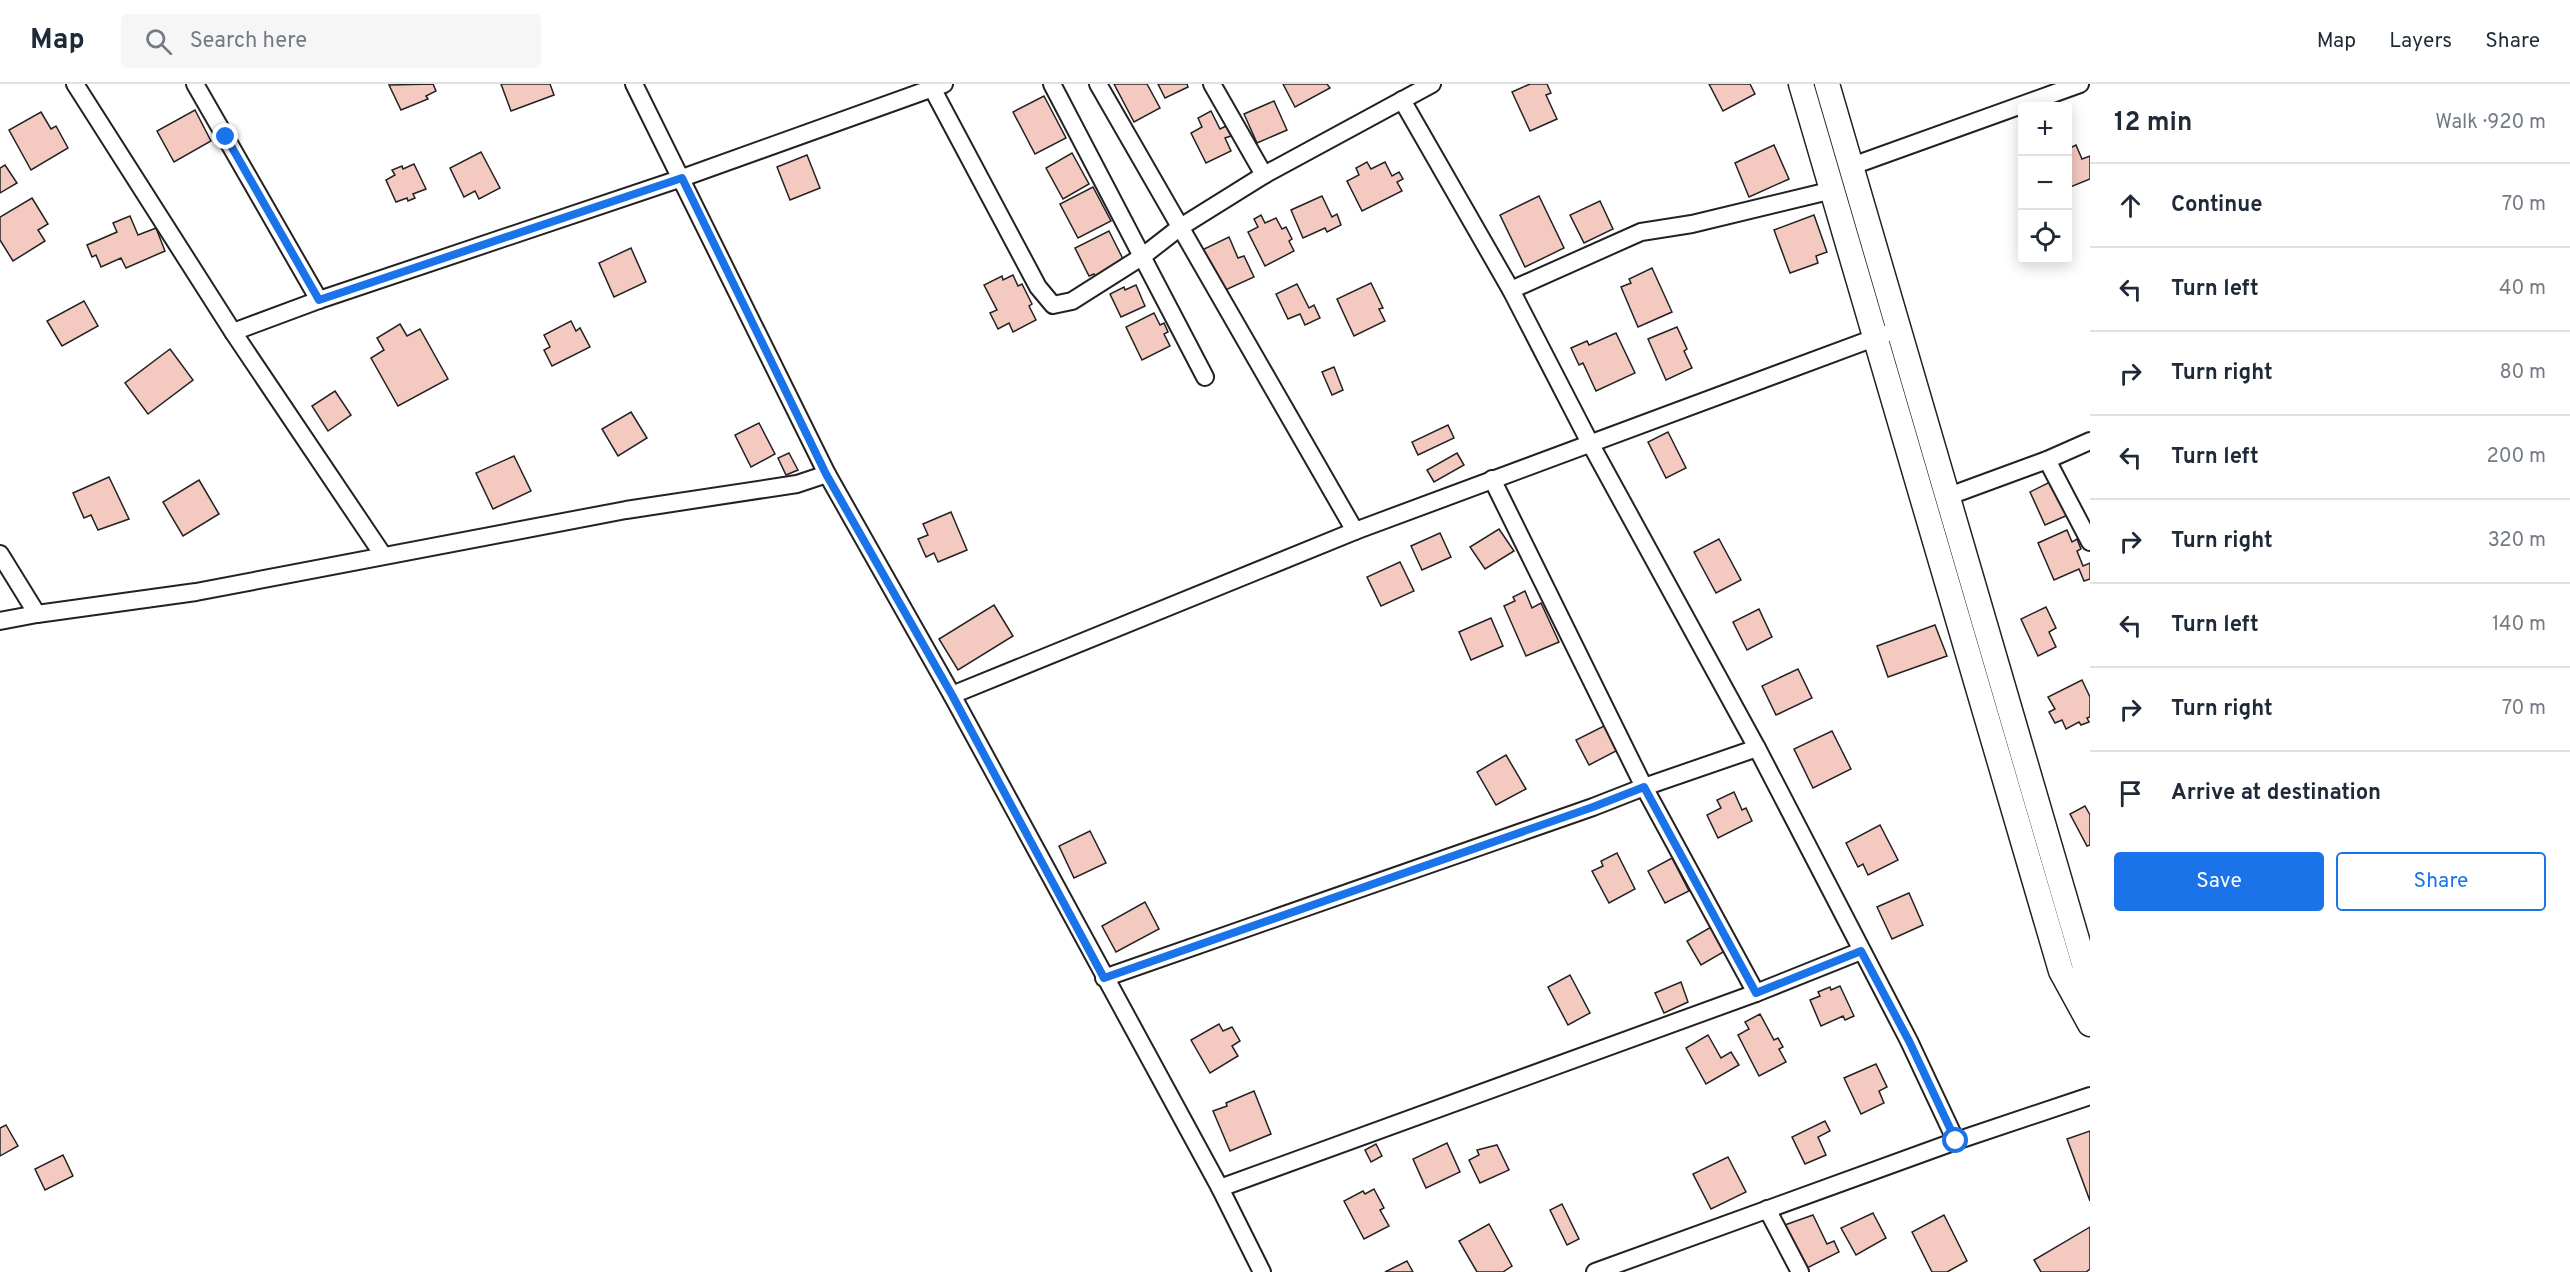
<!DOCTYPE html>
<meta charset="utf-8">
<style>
body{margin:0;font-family:Overpass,sans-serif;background:#f6f6f7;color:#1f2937}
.controls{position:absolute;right:18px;top:18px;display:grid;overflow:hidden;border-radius:6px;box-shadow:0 3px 15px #0003}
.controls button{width:54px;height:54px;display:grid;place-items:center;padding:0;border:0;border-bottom:2px solid #e0e1e3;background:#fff;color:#1f2937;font:30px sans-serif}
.stop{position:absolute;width:18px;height:18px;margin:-14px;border:4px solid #1a73e8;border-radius:50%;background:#fff}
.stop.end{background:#1a73e8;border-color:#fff;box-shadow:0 2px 6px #0008}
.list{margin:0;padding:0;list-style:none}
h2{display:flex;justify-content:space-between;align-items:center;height:78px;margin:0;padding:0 24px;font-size:26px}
h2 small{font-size:20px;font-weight:400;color:#747a83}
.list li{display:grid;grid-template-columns:39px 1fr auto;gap:18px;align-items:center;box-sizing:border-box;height:84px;padding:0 24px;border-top:2px solid #e0e1e3}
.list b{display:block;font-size:22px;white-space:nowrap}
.list em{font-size:20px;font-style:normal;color:#747a83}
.actions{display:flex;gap:12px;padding:18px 24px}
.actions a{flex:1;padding:14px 0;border:2px solid #1a73e8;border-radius:6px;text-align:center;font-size:21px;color:#1a73e8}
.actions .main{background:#1a73e8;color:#fff}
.icon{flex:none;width:33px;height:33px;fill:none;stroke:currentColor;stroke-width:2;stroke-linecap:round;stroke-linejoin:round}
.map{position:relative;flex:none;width:2090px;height:1188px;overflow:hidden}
header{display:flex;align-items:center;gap:36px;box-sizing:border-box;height:84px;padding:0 30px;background:#fff;border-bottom:2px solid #e0e1e3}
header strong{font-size:28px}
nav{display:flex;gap:33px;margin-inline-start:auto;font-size:21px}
.search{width:420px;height:54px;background:#f6f6f7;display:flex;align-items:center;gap:15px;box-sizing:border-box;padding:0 21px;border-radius:6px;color:#747a83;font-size:22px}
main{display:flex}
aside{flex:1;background:#fff}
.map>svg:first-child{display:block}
.building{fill:#f3c9c0;stroke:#222;stroke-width:1.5}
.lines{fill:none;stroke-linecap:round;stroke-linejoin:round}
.minor-casing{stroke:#222;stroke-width:20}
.secondary-casing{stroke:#222;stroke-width:27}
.minor{stroke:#fff;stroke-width:16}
.secondary{stroke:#fff;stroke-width:24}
.route{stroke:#1a73e8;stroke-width:8}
</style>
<header>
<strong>Map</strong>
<div class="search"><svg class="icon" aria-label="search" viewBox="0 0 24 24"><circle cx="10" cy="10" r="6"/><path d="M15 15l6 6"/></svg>Search here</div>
<nav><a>Map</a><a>Layers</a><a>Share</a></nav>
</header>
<main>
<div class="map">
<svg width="2090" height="1188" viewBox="0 0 2090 1188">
<rect width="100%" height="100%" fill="#fff"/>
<g class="building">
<polygon points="433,0 436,7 426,12 428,15 401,26 389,1"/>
<polygon points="501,0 550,0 554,11 511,27"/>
<polygon points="1114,0 1147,0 1160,24 1134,38"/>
<polygon points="1158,0 1187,0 1188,3 1165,14"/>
<polygon points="1283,0 1327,0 1330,4 1295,23"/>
<polygon points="1530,0 1547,0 1551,9 1546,11 1557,35 1530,47 1512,8"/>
<polygon points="1709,0 1750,0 1755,10 1723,27"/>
<polygon points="1044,12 1066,54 1035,70 1013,28"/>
<polygon points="1274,17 1287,46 1257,59 1244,30"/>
<polygon points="195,26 211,57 174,78 157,47"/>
<polygon points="1211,27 1220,45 1226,42 1231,52 1225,54 1231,67 1206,79 1191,49 1202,43 1198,34"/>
<polygon points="41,28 51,45 56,42 68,64 31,86 9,46"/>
<polygon points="1774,61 1789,95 1749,113 1735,79"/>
<polygon points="2076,61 2082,75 2090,72 2090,95 2068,104 2068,65"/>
<polygon points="481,68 500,104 479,115 475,107 464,113 450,84"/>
<polygon points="1072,69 1089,100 1063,115 1046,84"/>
<polygon points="807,71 820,104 790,116 777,83"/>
<polygon points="1367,78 1371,85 1385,78 1392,92 1399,88 1403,95 1397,98 1402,107 1362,127 1347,97 1359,91 1356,84"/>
<polygon points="414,80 426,105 413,110 415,114 408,117 407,114 396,118 386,96 395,91 392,86 402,82 403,85"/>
<polygon points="5,81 17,99 0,109 0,84"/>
<polygon points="1093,103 1111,137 1078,154 1060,120"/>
<polygon points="1322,112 1332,133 1337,130 1341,141 1327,148 1325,144 1303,154 1291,126"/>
<polygon points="1539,112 1564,164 1525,183 1500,131"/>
<polygon points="32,114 48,140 38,146 45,157 13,177 0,156 0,133"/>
<polygon points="1600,117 1613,145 1584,159 1570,131"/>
<polygon points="1261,131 1265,139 1276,134 1282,145 1286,143 1292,155 1289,157 1294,167 1265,182 1248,148 1258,143 1254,135"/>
<polygon points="1814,131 1827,168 1816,172 1818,179 1790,189 1774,146"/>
<polygon points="130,132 138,151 156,144 165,167 126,184 121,174 101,183 96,171 92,173 87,161 117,148 113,139"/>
<polygon points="1109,147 1125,179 1098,197 1094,190 1089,192 1075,164"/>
<polygon points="1229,153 1238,174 1244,172 1254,193 1221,208 1202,166"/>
<polygon points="631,164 646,198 614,213 599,179"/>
<polygon points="1652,184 1672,228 1638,243 1621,203 1631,199 1629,195"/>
<polygon points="1013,191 1018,202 1022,200 1032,220 1029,222 1036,236 1013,248 1009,239 998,245 990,229 997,226 984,201 1002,192 1003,196"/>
<polygon points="1371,199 1383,224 1379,225 1385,237 1354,252 1337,215"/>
<polygon points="1297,200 1309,224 1314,221 1320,234 1305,241 1300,230 1288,235 1276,210"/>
<polygon points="1136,201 1145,222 1121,233 1110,210 1124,203 1125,206"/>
<polygon points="84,217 98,242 62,262 47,237"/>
<polygon points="1154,229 1160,241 1164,239 1168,248 1164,250 1170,262 1142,276 1126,243"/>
<polygon points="571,237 576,247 580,244 590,263 552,282 544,266 550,263 544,251"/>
<polygon points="400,240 407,252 420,245 448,295 398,322 371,274 384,266 377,254"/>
<polygon points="1677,243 1687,265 1684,267 1692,284 1666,296 1648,255"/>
<polygon points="1616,249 1635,289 1596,307 1583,279 1579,281 1571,264 1587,257 1589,261"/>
<polygon points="170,265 193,296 148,330 125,299"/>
<polygon points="1334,283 1343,306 1332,311 1322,288"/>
<polygon points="335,307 351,331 328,347 312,322"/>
<polygon points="631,328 647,354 618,372 602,345"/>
<polygon points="759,339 775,370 751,383 735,351"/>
<polygon points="1448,341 1454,354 1418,371 1412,358"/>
<polygon points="1668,348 1686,384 1666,394 1648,358"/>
<polygon points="789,369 798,386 786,391 778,374"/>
<polygon points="1457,369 1464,381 1434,398 1427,386"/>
<polygon points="514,372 531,407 493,425 476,389"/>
<polygon points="109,393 129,435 98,446 91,431 84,434 73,409"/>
<polygon points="199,396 219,430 183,452 163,418"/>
<polygon points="2054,396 2070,430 2045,441 2030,408"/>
<polygon points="951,428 967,466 938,478 934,469 926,473 918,455 928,451 923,440"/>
<polygon points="1499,445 1514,467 1485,485 1470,463"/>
<polygon points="2067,446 2072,458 2077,455 2081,465 2077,467 2083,482 2090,479 2090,495 2084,497 2079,485 2054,496 2038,459"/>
<polygon points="1440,449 1451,473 1422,486 1411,462"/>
<polygon points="1719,455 1741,496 1716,509 1694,468"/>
<polygon points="1400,478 1414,507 1381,522 1367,493"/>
<polygon points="1525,507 1532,524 1541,519 1559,558 1526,572 1504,522 1515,517 1513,513"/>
<polygon points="994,521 1013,552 958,586 939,555"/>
<polygon points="2046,523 2056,544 2049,548 2056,563 2038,572 2021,535"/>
<polygon points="1759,525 1772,553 1747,566 1733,538"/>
<polygon points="1491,534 1503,562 1471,576 1459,548"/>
<polygon points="1935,541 1947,572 1888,593 1877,562"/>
<polygon points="1798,585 1812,614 1776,631 1762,602"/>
<polygon points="2082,596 2090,613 2090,633 2087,634 2089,638 2081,641 2079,638 2066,645 2062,636 2055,639 2049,628 2055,625 2048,613"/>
<polygon points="1606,641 1618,666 1589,681 1576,656"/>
<polygon points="1832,647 1851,685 1813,704 1794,665"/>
<polygon points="1506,671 1526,705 1496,721 1477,688"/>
<polygon points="1734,708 1742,726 1746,724 1752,737 1718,754 1707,731 1721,724 1717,716"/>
<polygon points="2085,722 2090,731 2090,761 2087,762 2070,730"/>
<polygon points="1880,741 1898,776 1868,791 1863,780 1858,783 1846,759"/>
<polygon points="1090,747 1106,779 1074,794 1059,762"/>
<polygon points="1617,769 1635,805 1609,819 1592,787 1603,782 1601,777"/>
<polygon points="1672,774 1689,807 1665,819 1648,787"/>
<polygon points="1909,809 1923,841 1892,855 1877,823"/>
<polygon points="1145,818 1159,845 1116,868 1102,842"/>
<polygon points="1711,843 1725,867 1701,881 1687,857"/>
<polygon points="1570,891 1590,929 1568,941 1548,903"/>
<polygon points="1681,898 1688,918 1664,929 1655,909"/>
<polygon points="1840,902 1854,932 1845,936 1843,932 1821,942 1810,916 1820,912 1818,908 1830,903 1831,906"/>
<polygon points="1760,930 1774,956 1778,954 1783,963 1779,965 1786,978 1759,992 1738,951 1749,945 1745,938"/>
<polygon points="1219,940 1223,947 1232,943 1240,957 1232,962 1238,972 1210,989 1191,956"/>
<polygon points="1708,951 1721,974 1731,968 1739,981 1706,1000 1686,964"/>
<polygon points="1876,980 1887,1003 1879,1007 1884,1019 1861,1030 1844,994"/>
<polygon points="1254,1007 1271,1050 1230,1067 1213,1027 1227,1022 1226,1019"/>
<polygon points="1825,1037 1830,1047 1818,1053 1826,1071 1805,1080 1792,1053"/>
<polygon points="6,1041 18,1062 0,1072 0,1044"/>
<polygon points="2090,1047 2090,1117 2067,1055"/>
<polygon points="1447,1059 1460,1088 1426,1104 1413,1075"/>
<polygon points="1376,1060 1382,1072 1371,1078 1365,1066"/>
<polygon points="1497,1061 1509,1086 1480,1099 1469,1076 1479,1071 1477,1066"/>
<polygon points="63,1071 73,1092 45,1106 35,1085"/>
<polygon points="1728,1073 1746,1108 1711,1125 1693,1090"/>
<polygon points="1374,1105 1384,1124 1380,1126 1389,1142 1364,1155 1344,1117 1363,1107 1365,1110"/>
<polygon points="1562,1120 1579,1155 1567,1161 1550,1126"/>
<polygon points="1873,1129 1886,1154 1856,1171 1841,1144"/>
<polygon points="1813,1131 1827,1160 1834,1157 1839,1168 1803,1186 1782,1142"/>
<polygon points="1944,1131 1967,1177 1947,1188 1932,1188 1912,1148"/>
<polygon points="1489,1140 1512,1182 1503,1188 1477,1188 1459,1157"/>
<polygon points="2090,1143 2090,1185 2086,1188 2041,1188 2034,1176"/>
<polygon points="1407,1177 1413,1188 1385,1188"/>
</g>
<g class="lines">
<g class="minor-casing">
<g id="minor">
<polyline points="75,0 233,248 383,471"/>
<polyline points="195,0 319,216"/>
<polyline points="634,0 827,390 952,611 1220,1104 1262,1188"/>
<polyline points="1052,0 1205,293"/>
<polyline points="1098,0 1355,447"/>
<polyline points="1212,0 1264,91"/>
<polyline points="932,4 1038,203 1053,221 1072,217 1143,172 1179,144 1264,91 1432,0"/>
<polyline points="1402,16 1511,206 1590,359 1757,664 1909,957 1956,1057"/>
<polyline points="1852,82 2080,0"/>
<polyline points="1511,206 1641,148 1692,140 1833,106"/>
<polyline points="233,248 319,216 682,94 944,0"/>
<polyline points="2047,376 2090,458"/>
<polyline points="1492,395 1644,703 1756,909"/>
<polyline points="1949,412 2047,376 2090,357"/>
<polyline points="0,470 37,530"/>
<polyline points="0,537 37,530 196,508 626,426 797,400 827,390"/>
<polyline points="952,611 1355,447 1885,250"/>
<polyline points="1104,894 1593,723 1644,703 1757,664"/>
<polyline points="1220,1104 1756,909 1861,867"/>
<polyline points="1767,1125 1800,1188"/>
<polyline points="1595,1188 1956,1057 2090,1012"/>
</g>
</g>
<g class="secondary-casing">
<g id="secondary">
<polyline points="1801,0 2061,887 2090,940"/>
<polyline points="1827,0 2085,883 2090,918"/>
</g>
</g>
<use href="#minor" class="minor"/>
<use href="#secondary" class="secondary"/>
</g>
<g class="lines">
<polyline class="route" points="226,53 319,216 682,94 826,390 952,611 1104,894 1593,723 1644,703 1756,909 1861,867 1909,957 1956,1057"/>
</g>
</svg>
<div class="controls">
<button>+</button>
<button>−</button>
<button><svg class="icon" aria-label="locate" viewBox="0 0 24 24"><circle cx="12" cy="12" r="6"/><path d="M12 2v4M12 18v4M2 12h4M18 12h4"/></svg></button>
</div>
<div class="stop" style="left:1956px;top:1057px"></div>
<div class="stop end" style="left:226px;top:53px"></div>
</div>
<aside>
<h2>12 min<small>Walk · 920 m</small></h2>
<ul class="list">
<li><svg class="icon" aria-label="ahead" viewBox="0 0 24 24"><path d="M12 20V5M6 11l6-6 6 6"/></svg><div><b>Continue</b></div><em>70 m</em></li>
<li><svg class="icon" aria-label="left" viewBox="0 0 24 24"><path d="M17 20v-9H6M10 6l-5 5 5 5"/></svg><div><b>Turn left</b></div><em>40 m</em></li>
<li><svg class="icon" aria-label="right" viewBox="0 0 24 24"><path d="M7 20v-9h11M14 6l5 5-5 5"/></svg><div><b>Turn right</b></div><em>80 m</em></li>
<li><svg class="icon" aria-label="left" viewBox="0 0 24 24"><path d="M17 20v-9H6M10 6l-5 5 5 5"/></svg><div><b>Turn left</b></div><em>200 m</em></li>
<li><svg class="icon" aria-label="right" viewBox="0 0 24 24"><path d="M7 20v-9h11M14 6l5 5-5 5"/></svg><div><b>Turn right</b></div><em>320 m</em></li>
<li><svg class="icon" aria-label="left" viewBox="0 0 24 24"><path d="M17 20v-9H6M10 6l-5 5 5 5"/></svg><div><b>Turn left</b></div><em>140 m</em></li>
<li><svg class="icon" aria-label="right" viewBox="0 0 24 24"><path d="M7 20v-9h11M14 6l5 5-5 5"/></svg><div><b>Turn right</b></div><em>70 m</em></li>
<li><svg class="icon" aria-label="arrive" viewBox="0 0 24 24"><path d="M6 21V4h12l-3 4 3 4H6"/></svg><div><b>Arrive at destination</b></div></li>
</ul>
<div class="actions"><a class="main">Save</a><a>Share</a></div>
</aside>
</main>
